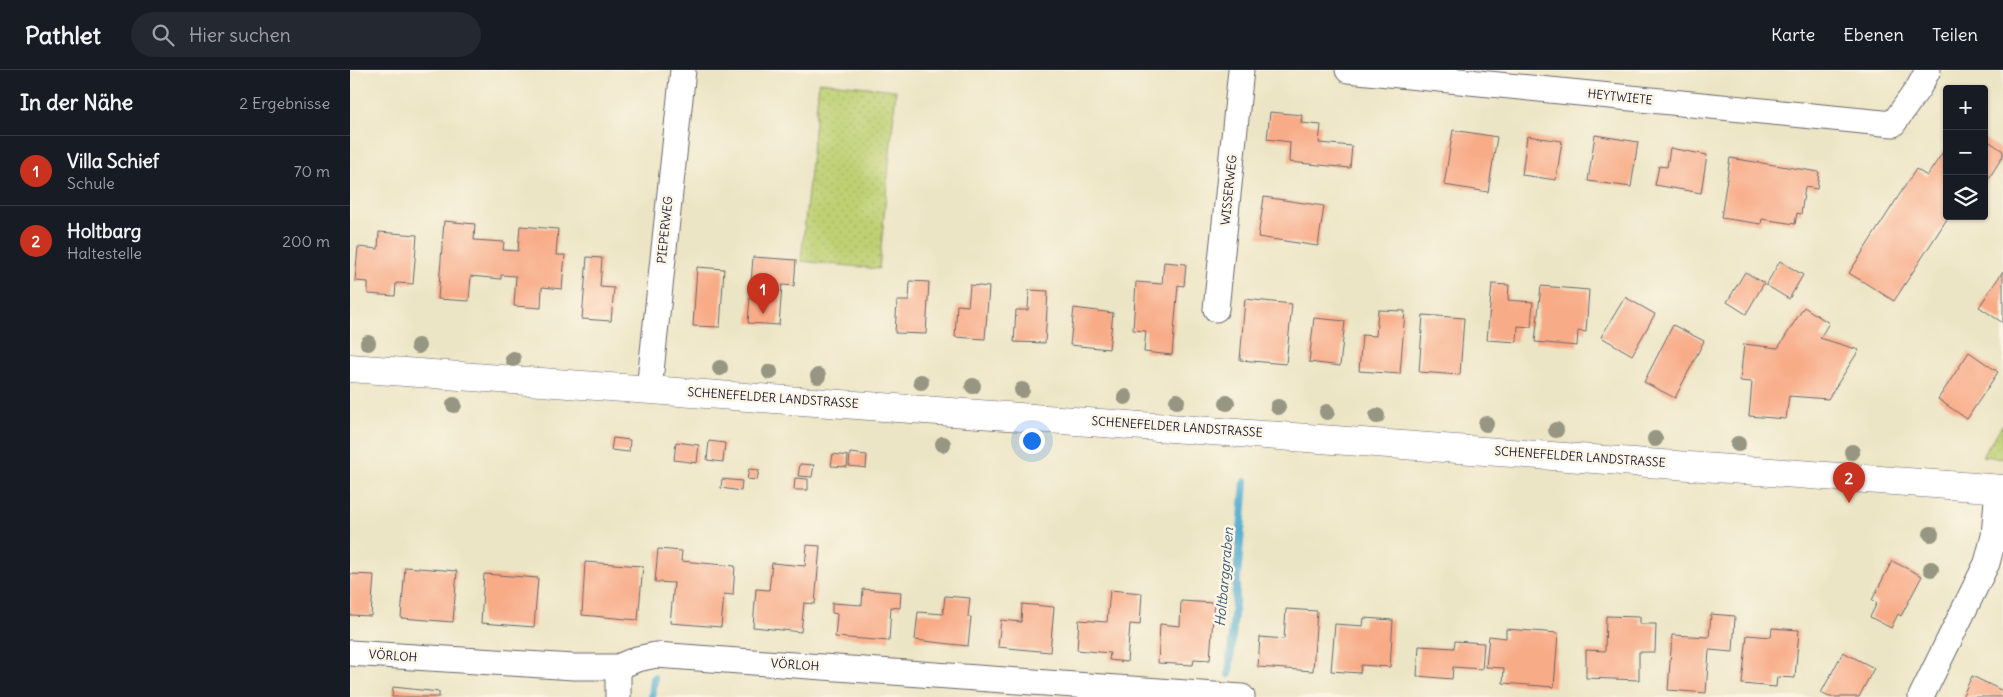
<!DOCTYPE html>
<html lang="de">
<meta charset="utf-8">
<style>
body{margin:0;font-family:Delius,sans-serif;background:#242831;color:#f1f3f6}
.controls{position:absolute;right:15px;top:15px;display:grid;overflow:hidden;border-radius:5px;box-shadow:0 1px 4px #0004}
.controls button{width:45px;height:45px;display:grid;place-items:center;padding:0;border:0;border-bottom:1px solid #363941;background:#171b24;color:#f1f3f6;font:25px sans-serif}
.you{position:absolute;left:681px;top:370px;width:18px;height:18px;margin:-12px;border:4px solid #fff;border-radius:50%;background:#1a73e8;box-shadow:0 0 0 8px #1a73e833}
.badge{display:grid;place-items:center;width:32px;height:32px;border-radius:50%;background:#c8321e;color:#fff;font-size:16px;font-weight:700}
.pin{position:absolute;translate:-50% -41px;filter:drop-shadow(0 1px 2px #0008)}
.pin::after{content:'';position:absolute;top:26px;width:18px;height:15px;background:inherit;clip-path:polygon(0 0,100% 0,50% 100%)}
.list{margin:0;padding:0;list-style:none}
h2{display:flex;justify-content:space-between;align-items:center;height:65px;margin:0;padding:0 20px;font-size:21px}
h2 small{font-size:16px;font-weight:400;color:#9ea1a6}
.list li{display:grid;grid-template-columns:32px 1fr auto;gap:15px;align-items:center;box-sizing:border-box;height:70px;padding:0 20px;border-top:1px solid #363941}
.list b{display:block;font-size:19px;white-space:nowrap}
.list p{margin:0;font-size:16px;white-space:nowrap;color:#9ea1a6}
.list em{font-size:16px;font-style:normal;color:#9ea1a6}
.icon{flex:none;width:28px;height:28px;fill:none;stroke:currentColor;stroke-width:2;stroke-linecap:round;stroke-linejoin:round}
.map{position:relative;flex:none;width:1653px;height:627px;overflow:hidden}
header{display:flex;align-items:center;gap:30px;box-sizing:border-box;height:70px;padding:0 25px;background:#171b24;border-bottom:1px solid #363941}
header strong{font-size:24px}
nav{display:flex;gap:28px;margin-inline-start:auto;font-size:18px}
.search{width:350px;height:45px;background:#242831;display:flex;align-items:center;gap:12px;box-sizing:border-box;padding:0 18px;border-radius:28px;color:#9ea1a6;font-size:19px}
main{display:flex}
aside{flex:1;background:#171b24}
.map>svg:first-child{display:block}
.grass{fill:url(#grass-dots);stroke:#707957}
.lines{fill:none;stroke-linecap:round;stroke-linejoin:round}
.stream{stroke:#53add0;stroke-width:8}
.building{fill:#f8ab87}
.minor-casing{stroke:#69666b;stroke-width:27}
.secondary-casing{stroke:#69666b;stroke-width:29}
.minor{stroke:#fff;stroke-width:25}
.secondary{stroke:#fff;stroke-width:28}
.tree{fill:#979682}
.labels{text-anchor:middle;stroke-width:5;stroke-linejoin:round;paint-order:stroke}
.street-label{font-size:12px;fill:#22223b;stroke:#fcf5e5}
.water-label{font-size:14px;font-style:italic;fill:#365a77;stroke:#fcf5e5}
</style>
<header>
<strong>Pathlet</strong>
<div class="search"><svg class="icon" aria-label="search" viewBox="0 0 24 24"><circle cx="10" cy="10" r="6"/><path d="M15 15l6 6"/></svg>Hier suchen</div>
<nav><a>Karte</a><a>Ebenen</a><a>Teilen</a></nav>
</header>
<main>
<aside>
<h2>In der Nähe<small>2 Ergebnisse</small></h2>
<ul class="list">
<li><span class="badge">1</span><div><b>Villa Schief</b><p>Schule</p></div><em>70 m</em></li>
<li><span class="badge">2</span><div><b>Holtbarg</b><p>Haltestelle</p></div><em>200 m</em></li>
</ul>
</aside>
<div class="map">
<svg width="1653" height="627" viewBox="0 0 1653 627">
<defs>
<pattern id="grass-dots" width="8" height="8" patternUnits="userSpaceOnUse" patternTransform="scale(1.25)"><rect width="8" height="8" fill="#bed073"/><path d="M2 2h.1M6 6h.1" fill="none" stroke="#a3b264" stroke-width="1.8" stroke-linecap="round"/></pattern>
</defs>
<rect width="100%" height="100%" fill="#fcf5e5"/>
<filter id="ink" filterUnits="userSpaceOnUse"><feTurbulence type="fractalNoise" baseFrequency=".02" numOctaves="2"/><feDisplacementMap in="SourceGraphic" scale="10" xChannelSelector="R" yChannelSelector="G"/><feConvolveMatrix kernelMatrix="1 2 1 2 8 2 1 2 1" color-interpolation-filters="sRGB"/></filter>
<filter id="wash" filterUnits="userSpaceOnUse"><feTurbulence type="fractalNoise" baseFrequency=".0096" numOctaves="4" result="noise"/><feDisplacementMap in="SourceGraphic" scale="20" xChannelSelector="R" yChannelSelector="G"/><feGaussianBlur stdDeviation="1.12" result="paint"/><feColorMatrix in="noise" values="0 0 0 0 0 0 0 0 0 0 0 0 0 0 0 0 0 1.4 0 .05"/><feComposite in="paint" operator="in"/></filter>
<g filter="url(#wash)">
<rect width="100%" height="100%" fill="#ece5c5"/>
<g class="grass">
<polygon points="469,12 546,20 529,199 451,191"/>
<polygon points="1653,354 1653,388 1632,386"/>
</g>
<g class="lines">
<g class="stream">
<polyline points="879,604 895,412"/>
<polyline points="302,627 304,608"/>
</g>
</g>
<g id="blocks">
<g class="building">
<polygon points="920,42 952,45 951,53 971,55 969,73 1002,76 1000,98 939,92 940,72 917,69"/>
<polygon points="1103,60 1147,67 1138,122 1094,115"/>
<polygon points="1245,65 1288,72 1281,117 1238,111"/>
<polygon points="1177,66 1212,71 1206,110 1172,105"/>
<polygon points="1634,68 1653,81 1653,86 1634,116"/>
<polygon points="1597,76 1597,146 1599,146 1544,231 1499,203 1566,99 1577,106"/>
<polygon points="1320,78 1357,85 1351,123 1305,115 1309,96 1317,97"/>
<polygon points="1380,88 1469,102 1467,119 1455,117 1451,144 1447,143 1445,154 1412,149 1411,154 1371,148"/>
<polygon points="914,127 974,136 968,176 908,167"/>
<polygon points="94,151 125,154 124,170 154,172 153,180 168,181 170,156 208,159 206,185 215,185 212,219 192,217 191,238 164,236 166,206 151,205 151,209 121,206 119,231 88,229"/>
<polygon points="29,162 67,165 63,214 46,213 45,226 18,224 18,212 5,211 8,177 28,179"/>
<polygon points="237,187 252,188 250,217 264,218 261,251 232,249"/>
<polygon points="403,187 446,190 444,216 432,215 429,255 398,253"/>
<polygon points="1430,191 1453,205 1439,229 1416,215"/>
<polygon points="814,192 836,194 834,216 828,215 822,285 794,282 796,261 783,260 786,212 812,214"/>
<polygon points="347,197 374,199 370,257 343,256"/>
<polygon points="1653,201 1653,253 1629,237"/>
<polygon points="1395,202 1414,213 1396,244 1377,232"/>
<polygon points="560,211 579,212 576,264 545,263 547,231 559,231"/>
<polygon points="1142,214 1159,215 1158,230 1183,232 1181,257 1168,256 1167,272 1137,270"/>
<polygon points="620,215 639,217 635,269 605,267 607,235 618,236"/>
<polygon points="1191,216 1239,220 1236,262 1228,261 1227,276 1185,272"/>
<polygon points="679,220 698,221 695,273 664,272 666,240 678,240"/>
<polygon points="1275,227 1305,244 1282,285 1251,267"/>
<polygon points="895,229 942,234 936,294 890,290"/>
<polygon points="1454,237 1479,253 1470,268 1509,280 1478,329 1439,326 1436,349 1399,346 1402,312 1390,311 1394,274 1428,278"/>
<polygon points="724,238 763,243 759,279 720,275"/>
<polygon points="1028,240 1055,241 1050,304 1009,301 1012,265 1026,266"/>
<polygon points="1073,245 1114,248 1110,305 1069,302"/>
<polygon points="964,248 995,251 990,296 959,292"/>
<polygon points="1323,255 1354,271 1325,328 1294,312"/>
<polygon points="1619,282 1648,302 1617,349 1588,329"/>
<polygon points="263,368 280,370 279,382 261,380"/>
<polygon points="359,371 375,373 373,392 357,390"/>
<polygon points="326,372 349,375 347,393 324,390"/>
<polygon points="500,383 517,385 516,398 499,396"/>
<polygon points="483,384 498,386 497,397 481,396"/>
<polygon points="450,394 464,395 462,407 448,406"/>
<polygon points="399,399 409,400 407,410 397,409"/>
<polygon points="445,408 458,409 458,420 444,420"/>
<polygon points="372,409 392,411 391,421 371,418"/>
<polygon points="457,475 470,476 465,534 454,533 451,562 403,557 406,519 419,520 422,493 455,496"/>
<polygon points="308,479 332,481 331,491 385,496 383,525 374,524 371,557 320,553 324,513 305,512"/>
<polygon points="1542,491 1572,506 1551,546 1548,544 1541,558 1520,547 1527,533 1522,530"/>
<polygon points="235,492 293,496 288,550 232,545"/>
<polygon points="55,497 107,501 103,552 51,548"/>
<polygon points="0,504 24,505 21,546 0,545"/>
<polygon points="134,504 188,508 184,557 131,553"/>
<polygon points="513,519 551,522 550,538 541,537 539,571 485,567 487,544 482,543 482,533 512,535"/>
<polygon points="760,520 792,523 790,555 780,554 777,592 759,590 760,583 727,580 729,550 757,552"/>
<polygon points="595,526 620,528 618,547 621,547 618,576 565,570 568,542 593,544"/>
<polygon points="831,531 864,533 860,590 844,589 843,595 808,593 810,554 830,556"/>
<polygon points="672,534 704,537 700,582 648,577 651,550 671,552"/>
<polygon points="936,539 967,541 963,601 908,597 910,567 934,569"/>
<polygon points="1361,544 1385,546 1383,582 1359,580 1356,623 1318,620 1322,565 1359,567"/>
<polygon points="1256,546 1290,547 1290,554 1306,554 1305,582 1289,582 1289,610 1236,608 1236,580 1255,581"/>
<polygon points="1014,548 1043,550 1040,597 1011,595 1010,603 981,601 985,554 1013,556"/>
<polygon points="1422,558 1449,560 1445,608 1427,607 1426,617 1392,614 1397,565 1421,567"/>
<polygon points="1156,559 1208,563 1204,617 1153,613 1154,598 1136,597 1139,566 1156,568"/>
<polygon points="1105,571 1134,573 1132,599 1103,597 1102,609 1067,606 1069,576 1104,578"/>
<polygon points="1493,582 1524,598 1509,627 1479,627 1471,623"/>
<polygon points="1622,606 1653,621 1653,627 1612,627"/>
<polygon points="43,617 89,622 89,627 42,627"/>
</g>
</g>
</g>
<g filter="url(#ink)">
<use href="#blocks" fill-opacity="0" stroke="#69666b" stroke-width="1"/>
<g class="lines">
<g class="minor-casing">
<g id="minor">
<polyline points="998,0 1543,54 1569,17 1578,0"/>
<polyline points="866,239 891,0"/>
<polyline points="299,320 333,0"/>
<polyline points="0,583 224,597 268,597 287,589 306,585 892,627"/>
<polyline points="268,597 268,627"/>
<polyline points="1571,627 1637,493 1644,466 1648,418"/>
</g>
</g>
<g class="secondary-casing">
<polyline id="secondary" points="0,298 1653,419"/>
</g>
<use href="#minor" class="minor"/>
<use href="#secondary" class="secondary"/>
</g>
<g class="tree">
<circle cx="18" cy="273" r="8"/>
<circle cx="68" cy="276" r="8"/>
<circle cx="163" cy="289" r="8"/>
<circle cx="370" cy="298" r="8"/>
<circle cx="420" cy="302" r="8"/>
<circle cx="468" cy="306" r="8"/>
<circle cx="571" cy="312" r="8"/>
<circle cx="623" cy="316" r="8"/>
<circle cx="672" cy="320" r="8"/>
<circle cx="775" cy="327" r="8"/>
<circle cx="827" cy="331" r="8"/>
<circle cx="877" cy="333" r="8"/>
<circle cx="104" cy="335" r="8"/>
<circle cx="928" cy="337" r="8"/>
<circle cx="977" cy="342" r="8"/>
<circle cx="1027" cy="346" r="8"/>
<circle cx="1136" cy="354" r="8"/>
<circle cx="1206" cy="360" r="8"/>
<circle cx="1305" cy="369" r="8"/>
<circle cx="593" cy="374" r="8"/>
<circle cx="1388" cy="374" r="8"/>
<circle cx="1502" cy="382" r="8"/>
<circle cx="1581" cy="464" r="8"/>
<circle cx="1581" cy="499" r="8"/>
</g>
</g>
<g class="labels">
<g class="street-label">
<text transform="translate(1270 27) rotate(6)" y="4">HEYTWIETE</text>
<text transform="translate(879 120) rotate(-84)" y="4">WISSERWEG</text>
<text transform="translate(315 160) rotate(-84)" y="4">PIEPERWEG</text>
<text transform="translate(423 328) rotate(4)" y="4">SCHENEFELDER LANDSTRASSE</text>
<text transform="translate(827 357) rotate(4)" y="4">SCHENEFELDER LANDSTRASSE</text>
<text transform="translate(1230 387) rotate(4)" y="4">SCHENEFELDER LANDSTRASSE</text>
<text transform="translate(43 586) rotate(4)" y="4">VÖRLOH</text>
<text transform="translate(445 595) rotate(4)" y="4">VÖRLOH</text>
</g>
<g class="water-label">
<text transform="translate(874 507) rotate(-85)" y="5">Holtbarggraben</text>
</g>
</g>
</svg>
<div class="controls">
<button>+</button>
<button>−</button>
<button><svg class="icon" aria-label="layers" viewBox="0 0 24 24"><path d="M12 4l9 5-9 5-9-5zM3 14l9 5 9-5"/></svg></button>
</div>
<div class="you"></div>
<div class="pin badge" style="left:413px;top:244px">1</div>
<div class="pin badge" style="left:1499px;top:433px">2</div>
</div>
</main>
